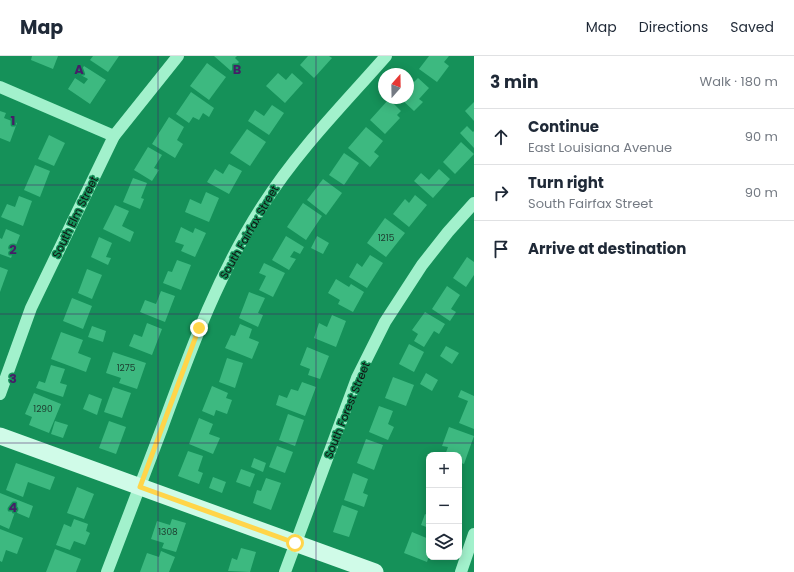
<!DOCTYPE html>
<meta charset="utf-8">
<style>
body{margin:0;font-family:Poppins,sans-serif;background:#f2f2f3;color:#1f2937}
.controls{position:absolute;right:12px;bottom:12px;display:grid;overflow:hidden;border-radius:8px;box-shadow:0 2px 10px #0003}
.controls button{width:36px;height:36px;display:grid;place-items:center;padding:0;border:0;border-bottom:1px solid #e0e1e3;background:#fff;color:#1f2937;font:20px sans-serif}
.compass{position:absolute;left:378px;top:12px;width:36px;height:36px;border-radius:50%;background:#fff;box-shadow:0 2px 10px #0003;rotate:20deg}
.stop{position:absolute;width:12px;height:12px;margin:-9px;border:3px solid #ffd54a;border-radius:50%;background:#fff}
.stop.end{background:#ffd54a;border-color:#fff;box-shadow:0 1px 4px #0008}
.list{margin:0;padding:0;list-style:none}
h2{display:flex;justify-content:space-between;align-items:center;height:52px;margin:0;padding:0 16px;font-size:17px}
h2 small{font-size:13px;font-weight:400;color:#747a83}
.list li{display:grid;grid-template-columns:26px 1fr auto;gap:12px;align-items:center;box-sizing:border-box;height:56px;padding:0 16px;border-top:1px solid #e0e1e3}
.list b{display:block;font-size:15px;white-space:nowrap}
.list p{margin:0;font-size:13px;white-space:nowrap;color:#747a83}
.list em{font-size:13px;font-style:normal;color:#747a83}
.icon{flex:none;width:22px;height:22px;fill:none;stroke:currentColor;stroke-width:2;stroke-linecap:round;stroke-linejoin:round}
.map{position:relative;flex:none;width:474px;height:516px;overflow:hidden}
header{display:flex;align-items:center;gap:24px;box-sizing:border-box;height:56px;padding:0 20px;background:#fff;border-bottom:1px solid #e0e1e3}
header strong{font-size:19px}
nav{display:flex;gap:22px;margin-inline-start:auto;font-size:14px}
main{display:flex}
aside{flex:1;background:#fff}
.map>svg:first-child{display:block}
.building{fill:#3db980}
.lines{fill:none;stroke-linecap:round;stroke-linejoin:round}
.street{stroke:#a2f1cc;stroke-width:12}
.secondary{stroke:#d0fbe8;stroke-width:17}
.route{stroke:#ffd54a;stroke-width:5}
.grid{fill:none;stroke:#461e68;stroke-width:1;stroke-opacity:0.55}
.labels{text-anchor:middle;stroke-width:3;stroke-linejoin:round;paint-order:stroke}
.number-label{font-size:9px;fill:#1c3b2d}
.street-label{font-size:11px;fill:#111;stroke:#159159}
.grid-label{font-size:13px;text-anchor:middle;font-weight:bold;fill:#461e68;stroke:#159159;stroke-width:3;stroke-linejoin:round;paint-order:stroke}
</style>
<header>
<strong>Map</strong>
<nav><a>Map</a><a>Directions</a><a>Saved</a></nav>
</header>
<main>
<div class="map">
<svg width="474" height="516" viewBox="0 0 474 516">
<rect width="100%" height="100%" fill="#159159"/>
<g class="building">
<polygon points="32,0 58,0 53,13 31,4"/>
<polygon points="93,0 119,0 108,16 90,4"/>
<polygon points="214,0 237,0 235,2 239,6 231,15"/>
<polygon points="308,0 329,0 332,2 314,22 300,9"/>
<polygon points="429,0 449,0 444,6 449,10 437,26 419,13"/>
<polygon points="207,7 226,21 209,44 190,30"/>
<polygon points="84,10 106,24 90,48 68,33 75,22 84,28 88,23 79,18"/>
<polygon points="278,17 286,24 292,17 303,27 285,47 266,30"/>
<polygon points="418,22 429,32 419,43 423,46 414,55 400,42 408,42 408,32"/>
<polygon points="191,36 214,52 209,61 203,57 199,64 193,61 189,67 176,58"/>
<polygon points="389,43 401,55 397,59 400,62 385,78 370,64"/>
<polygon points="474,46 474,65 465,55"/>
<polygon points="272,49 284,57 269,79 248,65 255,54 264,60"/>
<polygon points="0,55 6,57 4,62 17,67 10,86 0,82"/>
<polygon points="169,61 184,71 177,84 183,88 175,102 152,88"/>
<polygon points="467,70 473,76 474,75 474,92 460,77"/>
<polygon points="366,71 383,85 374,96 379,100 370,111 348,92"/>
<polygon points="247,73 266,86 250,110 230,97"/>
<polygon points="49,79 65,87 54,110 38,103"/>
<polygon points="461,86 474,98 455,118 443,106"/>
<polygon points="148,91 162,99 154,112 159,114 152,125 134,114"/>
<polygon points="344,97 359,107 344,129 329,119"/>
<polygon points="229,108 242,115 229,138 207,126 215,113 223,118"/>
<polygon points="35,109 50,115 40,141 24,134"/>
<polygon points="439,113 450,123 433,142 414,125 421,117 429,124"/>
<polygon points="133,122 147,127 141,142 144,143 140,153 123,146"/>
<polygon points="323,123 342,137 326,159 307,144"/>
<polygon points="206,136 219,142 209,166 185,156 190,143 201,148"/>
<polygon points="415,139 427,149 409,171 393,158 405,143 409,147"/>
<polygon points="19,140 32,145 23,170 1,161 7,148 15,151"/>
<polygon points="303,147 322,160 306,184 287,171"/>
<polygon points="115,149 129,155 122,170 134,176 130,186 103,173"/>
<polygon points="385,162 405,177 386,201 367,187"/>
<polygon points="181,171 193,177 195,172 206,177 195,201 181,195 184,189 175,186"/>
<polygon points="6,173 20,179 11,202 0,198 0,182 2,183"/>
<polygon points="286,180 304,191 300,198 294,195 290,201 296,203 289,214 272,204"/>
<polygon points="317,180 329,187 323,198 311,192"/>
<polygon points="99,181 112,187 106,201 111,202 108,209 91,201"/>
<polygon points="370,199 383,207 367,232 349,221 357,207 362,211"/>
<polygon points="467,201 474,206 474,219 466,231 453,222"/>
<polygon points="177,204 191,209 181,234 163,227 168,215 172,216"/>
<polygon points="264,207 285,217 273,241 259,234 266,220 259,217"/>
<polygon points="0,211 8,214 0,236"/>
<polygon points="87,213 102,219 92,243 78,237"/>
<polygon points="336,223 349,231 351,228 364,236 353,256 338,248 340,244 328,237"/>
<polygon points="447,230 460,239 451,253 456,256 450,265 432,253"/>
<polygon points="161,235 175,240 165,266 140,256 145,244 156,248"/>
<polygon points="249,236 265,242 258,257 263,259 258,271 239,262"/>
<polygon points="72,242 92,250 83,273 63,265"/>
<polygon points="425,256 445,268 439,278 434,275 424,291 414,285 418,278 412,274"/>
<polygon points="332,259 346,265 336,291 314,282 319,267 327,271"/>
<polygon points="147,267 162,273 152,299 129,290 134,278 142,281"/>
<polygon points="240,268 252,273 249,282 259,286 252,303 225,292 231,279 235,280"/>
<polygon points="92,270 106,275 103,286 88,281"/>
<polygon points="61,276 83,284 78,297 91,302 86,316 51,303"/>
<polygon points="409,288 424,296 414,316 399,308"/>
<polygon points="446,290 459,297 452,308 440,300"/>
<polygon points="307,291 329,300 320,323 308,319 310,313 300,309"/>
<polygon points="113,296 146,307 137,333 119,327 121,322 106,317"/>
<polygon points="227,302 243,307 235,332 219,326"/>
<polygon points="51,309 65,313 60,327 67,329 63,341 36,332 39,325 45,327"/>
<polygon points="426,317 438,324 432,335 420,328"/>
<polygon points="393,321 414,329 406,350 385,342"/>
<polygon points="302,326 316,331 305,360 276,349 279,339 287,342 291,333 298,335"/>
<polygon points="212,330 228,337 226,342 232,344 227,358 216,354 214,360 202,355"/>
<polygon points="113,331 131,337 122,362 104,356"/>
<polygon points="461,334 474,340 474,373 459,367 468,345 458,341"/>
<polygon points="34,337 61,348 49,377 29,369 32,361 25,358"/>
<polygon points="89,338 102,343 97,359 83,353"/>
<polygon points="379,350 393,355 388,368 394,371 388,384 369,376"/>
<polygon points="288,358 304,364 295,390 279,384"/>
<polygon points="199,362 213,368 209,378 220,382 213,398 189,388"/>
<polygon points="55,365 68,369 63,382 51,378"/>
<polygon points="109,365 126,371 116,398 99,392"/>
<polygon points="449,371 474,380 464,408 459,406 459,399 445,399 448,391 442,390"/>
<polygon points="366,383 383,389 374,414 357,407"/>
<polygon points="277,390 293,396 285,417 269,411"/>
<polygon points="188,395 203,400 198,415 203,417 199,428 178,420"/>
<polygon points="254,402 266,407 263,416 251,411"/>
<polygon points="16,407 55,421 50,434 28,426 23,441 6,434"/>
<polygon points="241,413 255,418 250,431 236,426"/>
<polygon points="353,417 368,423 363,437 368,439 364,451 344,444"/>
<polygon points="213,421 226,426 222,437 209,432"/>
<polygon points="266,422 281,427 271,454 253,447 257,434 261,435"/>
<polygon points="77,431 94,438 84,463 67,457"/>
<polygon points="0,437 33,450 29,462 15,456 9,473 0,469"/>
<polygon points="342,449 358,455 349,481 333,476"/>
<polygon points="425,458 429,460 429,472 421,469"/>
<polygon points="74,463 88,468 86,475 90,477 85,489 74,485 70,494 56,489 64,468 71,471"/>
<polygon points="172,463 186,467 176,496 162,492 164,487 151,483 157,465 170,469"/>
<polygon points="0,473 23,482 17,498 6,494 2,506 0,505"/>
<polygon points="412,476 429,483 429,500 427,506 404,497"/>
<polygon points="241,492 256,496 250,516 228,515 232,502 237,504"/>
<polygon points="55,493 81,503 76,516 46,516"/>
<polygon points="161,495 175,501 169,516 140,516 147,497 159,501"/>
</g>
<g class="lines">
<g class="street">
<polyline points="0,31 114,80"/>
<polyline points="0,338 31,252 114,80 178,0"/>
<path d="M107 516C125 468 144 420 162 372 191 293 217 220 263 149 298 94 343 49 386 0"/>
<polyline points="285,516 357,322 385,266 422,209 448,176 474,147"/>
<polyline points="461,516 474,478"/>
</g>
<polyline class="secondary" points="0,380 375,516"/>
</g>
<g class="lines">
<polyline class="route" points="199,272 140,431 295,487"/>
</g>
<path class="grid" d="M158 0V516M316 0V516M0 129H474M0 258H474M0 387H474"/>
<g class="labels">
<g class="number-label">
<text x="386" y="185">1215</text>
<text x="126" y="315">1275</text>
<text x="43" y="356">1290</text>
<text x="168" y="479">1308</text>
</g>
<g class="street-label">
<text transform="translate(75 161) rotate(-64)" y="4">South Elm Street</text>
<text transform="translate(249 176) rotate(-60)" y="4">South Fairfax Street</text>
<text transform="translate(347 354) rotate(-68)" y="4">South Forest Street</text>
</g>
</g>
<g class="grid-label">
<text x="79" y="18">A</text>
<text x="237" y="18">B</text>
<text x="13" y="69">1</text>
<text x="13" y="198">2</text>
<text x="13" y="327">3</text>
<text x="13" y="456">4</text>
</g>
</svg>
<div class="controls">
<button>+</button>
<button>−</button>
<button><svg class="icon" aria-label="layers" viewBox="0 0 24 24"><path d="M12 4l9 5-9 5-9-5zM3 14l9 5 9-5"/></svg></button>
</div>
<svg class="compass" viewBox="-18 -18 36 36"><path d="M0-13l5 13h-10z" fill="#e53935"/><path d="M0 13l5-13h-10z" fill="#747a83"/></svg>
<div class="stop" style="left:295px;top:487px"></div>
<div class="stop end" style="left:199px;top:272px"></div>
</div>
<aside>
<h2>3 min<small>Walk · 180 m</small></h2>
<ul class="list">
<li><svg class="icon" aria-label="ahead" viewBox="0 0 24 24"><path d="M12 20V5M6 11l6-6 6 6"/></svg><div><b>Continue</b><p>East Louisiana Avenue</p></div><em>90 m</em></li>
<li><svg class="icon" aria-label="right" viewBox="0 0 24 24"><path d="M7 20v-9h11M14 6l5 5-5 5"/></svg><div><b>Turn right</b><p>South Fairfax Street</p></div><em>90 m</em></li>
<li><svg class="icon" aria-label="arrive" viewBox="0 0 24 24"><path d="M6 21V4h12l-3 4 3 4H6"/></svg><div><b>Arrive at destination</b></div></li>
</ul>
</aside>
</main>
